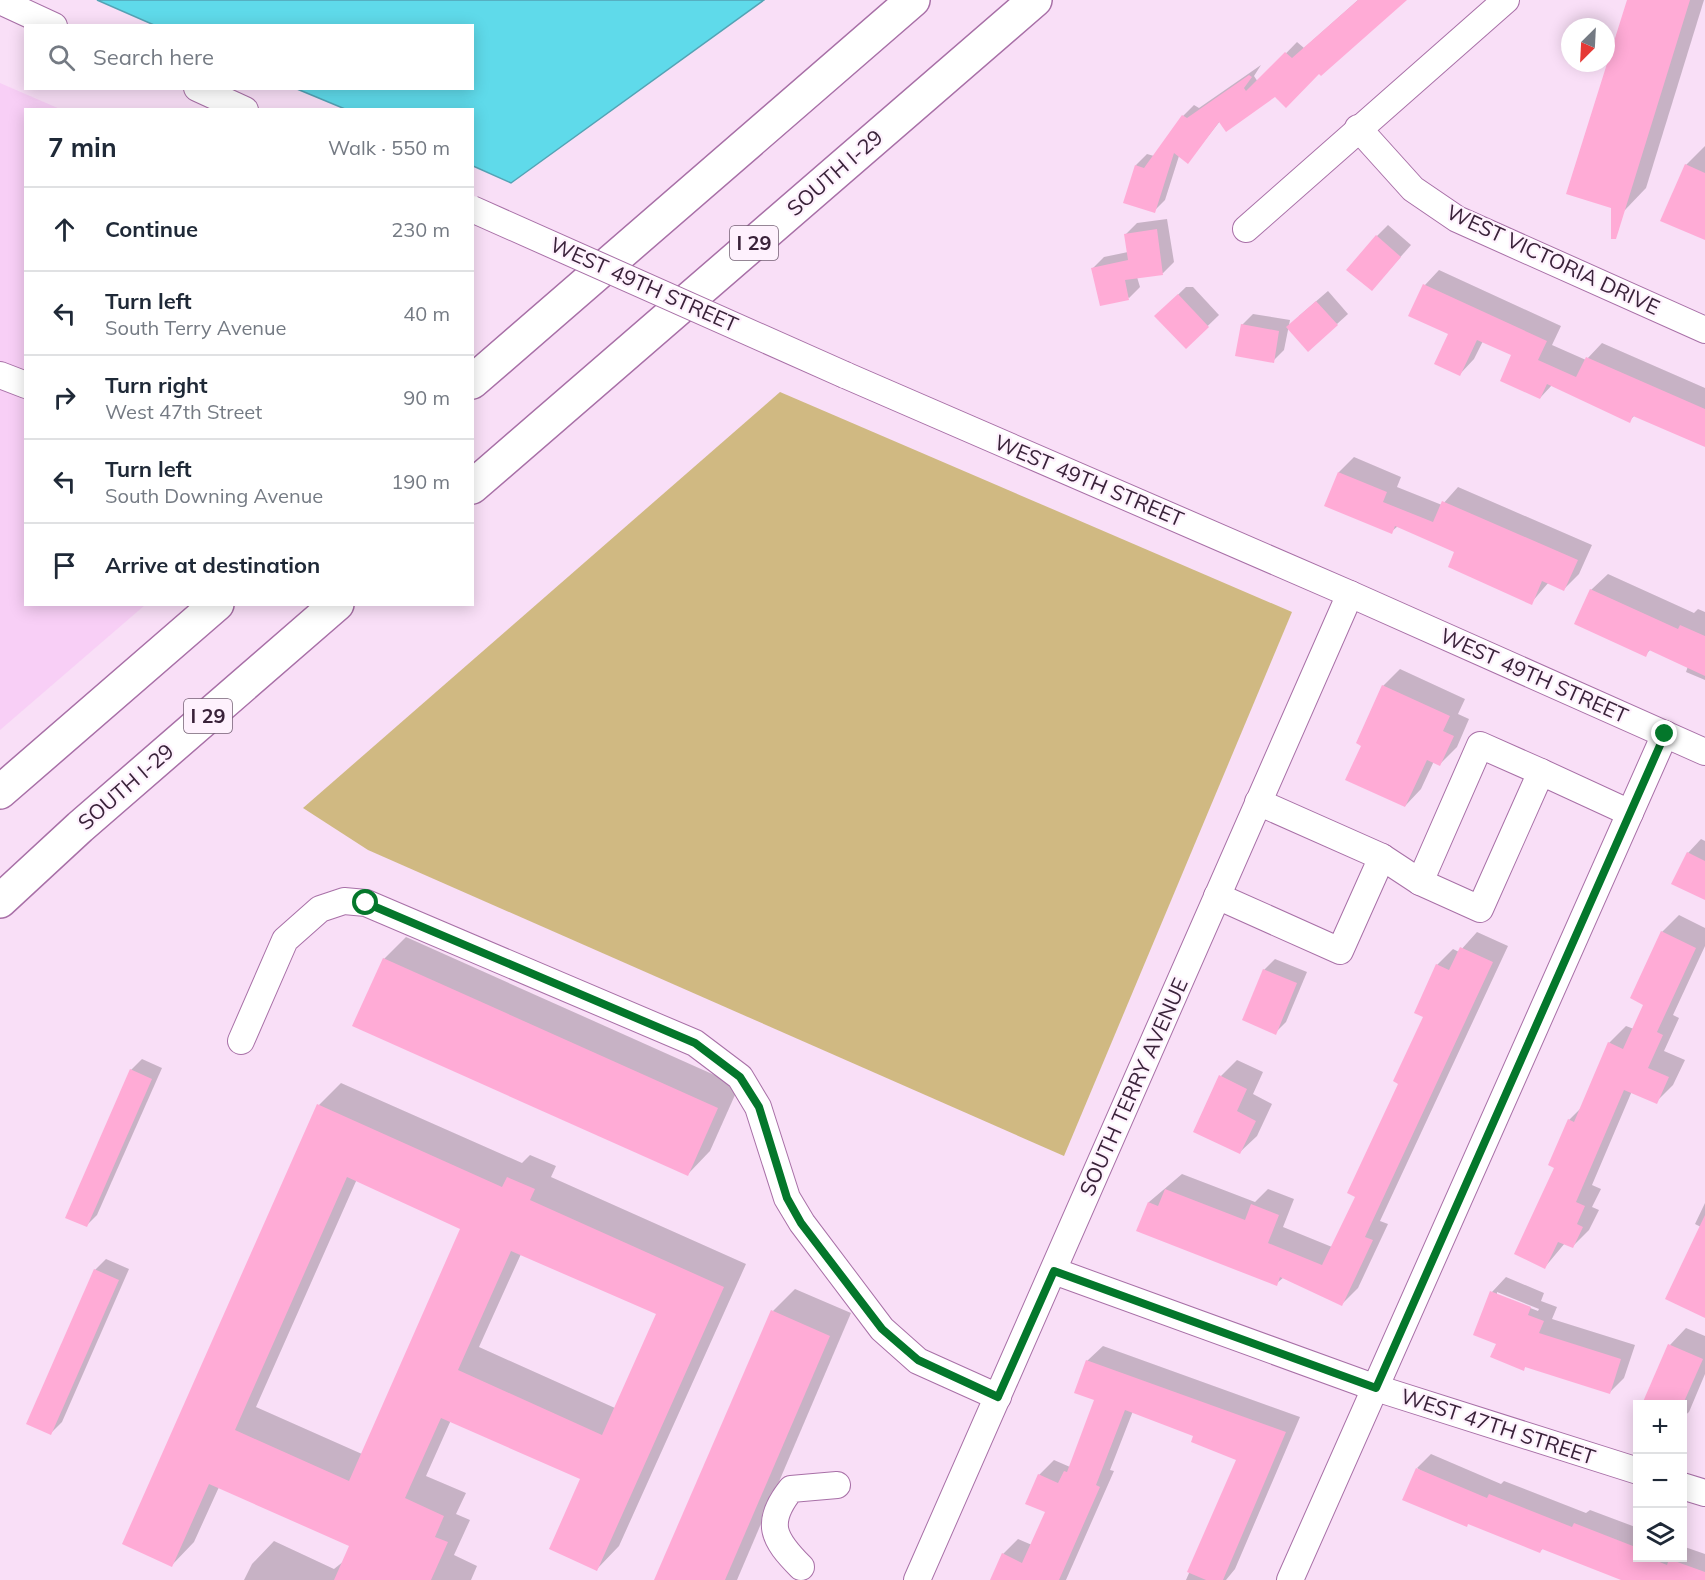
<!DOCTYPE html>
<meta charset="utf-8">
<style>
body{margin:0;font-family:Mulish,sans-serif;background:#f6f6f7;color:#1f2937}
.controls{position:absolute;right:18px;bottom:18px;display:grid;overflow:hidden;border-radius:0px;box-shadow:0 3px 15px #0003}
.controls button{width:54px;height:54px;display:grid;place-items:center;padding:0;border:0;border-bottom:2px solid #e0e1e3;background:#fff;color:#1f2937;font:30px sans-serif}
.compass{position:absolute;left:1561px;top:18px;width:54px;height:54px;border-radius:50%;background:#fff;box-shadow:0 3px 15px #0003;rotate:204deg}
.stop{position:absolute;width:18px;height:18px;margin:-14px;border:4px solid #04772b;border-radius:50%;background:#fff}
.stop.end{background:#04772b;border-color:#fff;box-shadow:0 2px 6px #0008}
.list{margin:0;padding:0;list-style:none}
h2{display:flex;justify-content:space-between;align-items:center;height:78px;margin:0;padding:0 24px;font-size:26px}
h2 small{font-size:20px;font-weight:400;color:#747a83}
.list li{display:grid;grid-template-columns:39px 1fr auto;gap:18px;align-items:center;box-sizing:border-box;height:84px;padding:0 24px;border-top:2px solid #e0e1e3}
.list b{display:block;font-size:22px;white-space:nowrap}
.list p{margin:0;font-size:20px;white-space:nowrap;color:#747a83}
.list em{font-size:20px;font-style:normal;color:#747a83}
.icon{flex:none;width:33px;height:33px;fill:none;stroke:currentColor;stroke-width:2;stroke-linecap:round;stroke-linejoin:round}
.map{position:relative;flex:none;width:1705px;height:1580px;overflow:hidden}
.search{position:absolute;background:#fff;box-shadow:0 3px 15px #0003;left:24px;top:24px;width:450px;height:66px;display:flex;align-items:center;gap:15px;box-sizing:border-box;padding:0 21px;border-radius:0px;color:#747a83;font-size:22px}
.panel{position:absolute;background:#fff;box-shadow:0 3px 15px #0003;left:24px;top:108px;width:450px;height:498px;border-radius:0px}
.map>svg:first-child{display:block}
.built{fill:#f8cff6}
.green{fill:#d0b982}
.water{fill:#5fdaea;stroke:#54a3b5;stroke-width:1.5}
.shadow{fill:#0003;fill-rule:evenodd}
.building{fill:#ffabd6;fill-rule:evenodd}
.lines{fill:none;stroke-linecap:round;stroke-linejoin:round}
.minor-casing{stroke:#a870a7;stroke-width:28}
.highway-casing{stroke:#a870a7;stroke-width:36}
.minor{stroke:#fff;stroke-width:26}
.highway{stroke:#fff;stroke-width:33}
.minor-bridge-casing{stroke:#a870a7;stroke-width:28;stroke-linecap:butt}
.minor-bridge{stroke:#fff;stroke-width:26}
.route{stroke:#04772b;stroke-width:8}
.labels{text-anchor:middle;stroke-width:4.5;stroke-linejoin:round;paint-order:stroke}
.shield{fill:#fef1fd;stroke:#746074;stroke-width:1.5}
.shield-label{font-size:20px;font-weight:bold;fill:#392239}
.street-label{font-size:21px;fill:#392239;stroke:#fef1fd}
</style>
<div class="map">
<svg width="1705" height="1580" viewBox="0 0 1705 1580">
<rect width="100%" height="100%" fill="#f9dff7"/>
<polygon class="built" points="0,83 60,109 26,110 26,604 145,605 0,730"/>
<polygon class="green" points="780,392 1292,612 1064,1156 368,850 303,808"/>
<polygon class="water" points="97,0 764,0 511,183 473,166 472,110 345,109 297,89 472,88 472,26 154,25"/>
<g class="shadow">
<polygon points="1358,0 1405,0 1319,72 1220,121 1188,162 1179,156 1165,200 1154,211 1136,165 1147,154 1154,156 1183,116 1194,105 1199,108 1261,65 1254,76 1258,82 1297,42 1304,48"/>
<polygon points="1628,0 1704,0 1646,188 1624,211"/>
<polygon points="1705,146 1705,239 1686,165"/>
<polygon points="1167,219 1174,262 1163,273 1137,277 1140,287 1129,298 1093,268 1104,257 1128,252 1126,234 1137,223"/>
<polygon points="1388,225 1411,245 1382,278 1377,236"/>
<polygon points="1439,270 1561,326 1552,345 1586,360 1602,343 1705,388 1705,445 1635,415 1629,421 1552,385 1540,398 1513,354 1483,341 1474,359 1460,374 1450,333 1410,315 1425,285"/>
<polygon points="1186,287 1193,287 1219,315 1186,347 1156,316"/>
<polygon points="1328,291 1348,314 1337,324 1299,316"/>
<polygon points="1253,314 1290,320 1284,350 1273,361 1242,325"/>
<polygon points="1354,457 1401,477 1397,487 1442,505 1458,487 1592,545 1579,574 1564,589 1549,582 1531,603 1456,552 1398,526 1391,532 1326,505 1339,472"/>
<polygon points="1608,574 1694,613 1698,609 1705,612 1705,680 1686,672 1688,666 1651,649 1645,655 1591,590"/>
<polygon points="1400,669 1465,699 1458,714 1469,719 1457,747 1440,764 1434,761 1421,789 1405,806 1363,745 1383,686"/>
<polygon points="1701,839 1705,841 1705,899 1688,853"/>
<polygon points="1679,915 1705,928 1705,946 1673,1015 1679,1018 1664,1051 1685,1060 1673,1085 1656,1102 1632,1091 1592,1185 1601,1189 1592,1207 1599,1210 1589,1230 1572,1247 1565,1243 1545,1267 1556,1167 1569,1120 1582,1107 1609,1043 1626,1026 1634,1029 1645,1004 1662,932"/>
<polygon points="1477,932 1508,946 1380,1221 1388,1224 1358,1288 1342,1304 1284,1277 1276,1284 1138,1230 1149,1202 1182,1174 1255,1202 1268,1189 1294,1199 1283,1227 1332,1247 1357,1196 1425,1016 1437,965 1453,949 1459,952"/>
<polygon points="406,937 739,1086 710,1151 688,1174 384,959"/>
<polygon points="1275,959 1307,972 1286,1022 1275,1033 1264,970"/>
<polygon points="142,1059 162,1068 97,1215 86,1226 131,1070"/>
<polygon points="1237,1060 1263,1072 1253,1094 1272,1104 1257,1136 1240,1152 1221,1076"/>
<path d="M341 1083 522 1163 530 1155 556 1166 551 1177 746 1264 619 1546 597 1569 582 1479 451 1420 426 1476 466 1493 456 1514 470 1520 454 1555 477 1566 471 1580H244L252 1564 274 1541 334 1569 344 1561 351 1546 219 1487 194 1542 172 1565 319 1105ZM357 1179 462 1228 362 1454 256 1407ZM521 1254 658 1313 615 1408 479 1347Z"/>
<polygon points="1705,1203 1705,1317 1701,1227 1695,1224"/>
<polygon points="106,1259 129,1269 62,1422 51,1433 95,1270"/>
<path d="M1506 1277 1544 1293 1541 1301 1557 1307 1552 1319 1635 1345 1624 1378 1610 1392 1526 1366 1523 1369 1498 1343 1492 1292ZM1497 1292 1539 1309 1538 1311 1497 1295Z"/>
<polygon points="795,1289 851,1313 737,1580 656,1580 773,1311"/>
<polygon points="1686,1328 1705,1336 1705,1374 1689,1412 1682,1418 1682,1404 1644,1404 1670,1345"/>
<polygon points="1103,1346 1300,1417 1235,1569 1226,1580 1186,1580 1238,1460 1195,1435 1133,1411 1110,1470 1114,1471 1066,1580 991,1580 1003,1554 1018,1539 1032,1545 1047,1512 1039,1475 1054,1460 1070,1467 1096,1399 1087,1361"/>
<polygon points="1431,1454 1501,1484 1504,1481 1586,1513 1590,1510 1638,1528 1638,1558 1682,1558 1682,1546 1705,1554 1705,1580 1625,1580 1544,1548 1540,1551 1417,1468"/>
</g>
<g class="building">
<polygon points="1358,0 1407,0 1321,76 1319,74 1286,108 1275,97 1226,132 1219,122 1188,164 1174,153 1155,213 1123,203 1135,165 1144,168 1182,115 1187,118 1249,75 1252,77 1244,88 1246,91 1285,52 1292,58"/>
<polygon points="1627,0 1690,0 1616,239 1611,239 1611,208 1566,194"/>
<polygon points="1685,164 1705,173 1705,240 1660,221"/>
<polygon points="1157,229 1163,275 1125,280 1129,300 1100,306 1091,268 1128,260 1124,234"/>
<polygon points="1376,235 1401,257 1372,291 1346,270"/>
<polygon points="1423,284 1547,341 1538,360 1576,377 1586,357 1705,409 1705,447 1633,416 1630,423 1547,384 1540,399 1500,381 1511,355 1477,340 1460,376 1434,364 1448,334 1408,316"/>
<polygon points="1178,294 1209,327 1186,349 1154,316"/>
<polygon points="1316,301 1338,325 1308,352 1286,327"/>
<polygon points="1241,324 1279,331 1274,363 1235,356"/>
<polygon points="1338,472 1387,492 1383,502 1433,522 1442,501 1578,560 1564,591 1542,581 1532,605 1448,567 1454,552 1395,526 1392,534 1324,506"/>
<polygon points="1590,589 1678,629 1680,625 1705,636 1705,676 1649,650 1646,657 1574,624"/>
<polygon points="1382,685 1450,716 1443,731 1454,736 1440,766 1427,760 1405,807 1345,780 1361,746 1356,743"/>
<polygon points="1687,852 1705,861 1705,900 1671,884"/>
<polygon points="1661,931 1696,948 1657,1032 1663,1035 1648,1068 1669,1077 1657,1104 1624,1090 1576,1202 1585,1206 1577,1224 1583,1227 1573,1248 1558,1242 1545,1269 1514,1254 1554,1168 1548,1165 1568,1119 1574,1122 1608,1042 1623,1049 1643,1005 1630,998"/>
<polygon points="1460,947 1493,962 1365,1237 1373,1240 1342,1306 1280,1277 1277,1286 1136,1231 1148,1202 1158,1206 1165,1189 1245,1220 1251,1204 1279,1215 1268,1243 1322,1265 1355,1197 1347,1193 1398,1084 1393,1081 1423,1017 1414,1013 1436,964 1449,970"/>
<polygon points="383,958 718,1108 688,1176 352,1026"/>
<polygon points="1263,969 1297,983 1276,1035 1242,1020"/>
<polygon points="130,1069 152,1079 87,1227 65,1218"/>
<polygon points="1219,1075 1247,1089 1237,1111 1256,1121 1240,1154 1193,1132"/>
<path d="M317 1104 502 1187 507 1177 535 1189 530 1200 724 1287 597 1571 549 1549 580 1479 441 1418 405 1498 444 1516 435 1537 448 1542 431 1580H334L349 1546 209 1484 172 1567 122 1544ZM347 1177 460 1229 349 1481 235 1430ZM511 1251 656 1314 602 1435 458 1370Z"/>
<polygon points="1705,1215 1705,1318 1665,1299"/>
<polygon points="94,1269 119,1280 51,1435 26,1424"/>
<polygon points="1490,1291 1531,1307 1528,1315 1544,1321 1539,1333 1621,1359 1610,1394 1525,1367 1524,1371 1490,1357 1496,1344 1473,1335"/>
<polygon points="771,1310 830,1336 725,1580 654,1580"/>
<polygon points="1668,1344 1703,1359 1683,1404 1642,1404"/>
<polygon points="1086,1360 1286,1432 1223,1580 1206,1580 1187,1572 1236,1460 1191,1442 1193,1436 1125,1410 1096,1485 1100,1487 1059,1580 990,1580 1002,1553 1022,1563 1045,1512 1025,1504 1038,1474 1058,1483 1064,1471 1067,1472 1094,1400 1074,1393"/>
<polygon points="1416,1468 1487,1498 1489,1494 1572,1527 1574,1523 1638,1548 1638,1557 1647,1557 1667,1565 1669,1559 1705,1572 1705,1580 1621,1580 1542,1549 1540,1553 1468,1524 1467,1527 1402,1500"/>
</g>
<g class="lines">
<g class="minor-casing">
<g id="minor">
<polyline points="0,1 54,26"/>
<polyline points="197,88 245,110"/>
<polyline points="1358,128 1413,189 1457,219 1705,330"/>
<polyline points="1246,229 1506,0"/>
<polyline points="0,375 26,385"/>
<polyline points="845,375 1350,594 1705,752"/>
<polyline points="1382,857 1420,882 1480,909 1541,772 1630,813"/>
<polyline points="1420,882 1480,745 1541,772"/>
<polyline points="1217,896 1340,951 1382,857 1258,802"/>
<polyline points="241,1041 285,940 320,909 344,901 366,903 695,1043 740,1077 758,1107 787,1198 802,1223 882,1329 918,1361 998,1397"/>
<polyline points="1054,1271 1376,1388 1638,1471"/>
<polyline points="1682,1486 1705,1493"/>
<path d="M801 1567C773 1539 764 1523 791 1489L837 1485"/>
<polyline points="917,1580 1350,594"/>
<polyline points="1290,1580 1665,734"/>
</g>
</g>
<g class="highway-casing">
<g id="highway">
<polyline points="472,382 913,0"/>
<polyline points="472,487 1035,0"/>
<polyline points="0,792 217,604"/>
<polyline points="0,901 80,827 337,604"/>
</g>
</g>
<use href="#minor" class="minor"/>
<use href="#highway" class="highway"/>
<g class="minor-bridge-casing">
<polyline id="minor-bridge" points="472,209 845,375"/>
</g>
<use href="#minor-bridge" class="minor-bridge"/>
</g>
<g class="lines">
<polyline class="route" points="366,903 695,1043 740,1077 759,1107 787,1198 801,1223 882,1329 918,1360 998,1397 1054,1271 1376,1388 1665,734"/>
</g>
<g class="labels">
<g class="shield">
<rect x="730" y="226" width="48" height="34" rx="4.5"/>
<rect x="184" y="699" width="48" height="34" rx="4.5"/>
</g>
<g class="shield-label">
<text x="754" y="250">I 29</text>
<text x="208" y="723">I 29</text>
</g>
<g class="street-label">
<text transform="translate(835 173) rotate(-41)" y="7">SOUTH I-29</text>
<text transform="translate(1553 260) rotate(25)" y="7">WEST VICTORIA DRIVE</text>
<text transform="translate(644 285) rotate(24)" y="7">WEST 49TH STREET</text>
<text transform="translate(1089 481) rotate(23)" y="7">WEST 49TH STREET</text>
<text transform="translate(1534 676) rotate(24)" y="7">WEST 49TH STREET</text>
<text transform="translate(126 787) rotate(-41)" y="7">SOUTH I-29</text>
<text transform="translate(1134 1087) rotate(-66)" y="7">SOUTH TERRY AVENUE</text>
<text transform="translate(1498 1427) rotate(18)" y="7">WEST 47TH STREET</text>
</g>
</g>
</svg>
<div class="controls">
<button>+</button>
<button>−</button>
<button><svg class="icon" aria-label="layers" viewBox="0 0 24 24"><path d="M12 4l9 5-9 5-9-5zM3 14l9 5 9-5"/></svg></button>
</div>
<svg class="compass" viewBox="-18 -18 36 36"><path d="M0-13l5 13h-10z" fill="#e53935"/><path d="M0 13l5-13h-10z" fill="#747a83"/></svg>
<div class="stop" style="left:366px;top:903px"></div>
<div class="stop end" style="left:1665px;top:734px"></div>
<div class="search"><svg class="icon" aria-label="search" viewBox="0 0 24 24"><circle cx="10" cy="10" r="6"/><path d="M15 15l6 6"/></svg>Search here</div>
<section class="panel">
<h2>7 min<small>Walk · 550 m</small></h2>
<ul class="list">
<li><svg class="icon" aria-label="ahead" viewBox="0 0 24 24"><path d="M12 20V5M6 11l6-6 6 6"/></svg><div><b>Continue</b></div><em>230 m</em></li>
<li><svg class="icon" aria-label="left" viewBox="0 0 24 24"><path d="M17 20v-9H6M10 6l-5 5 5 5"/></svg><div><b>Turn left</b><p>South Terry Avenue</p></div><em>40 m</em></li>
<li><svg class="icon" aria-label="right" viewBox="0 0 24 24"><path d="M7 20v-9h11M14 6l5 5-5 5"/></svg><div><b>Turn right</b><p>West 47th Street</p></div><em>90 m</em></li>
<li><svg class="icon" aria-label="left" viewBox="0 0 24 24"><path d="M17 20v-9H6M10 6l-5 5 5 5"/></svg><div><b>Turn left</b><p>South Downing Avenue</p></div><em>190 m</em></li>
<li><svg class="icon" aria-label="arrive" viewBox="0 0 24 24"><path d="M6 21V4h12l-3 4 3 4H6"/></svg><div><b>Arrive at destination</b></div></li>
</ul>
</section>
</div>
